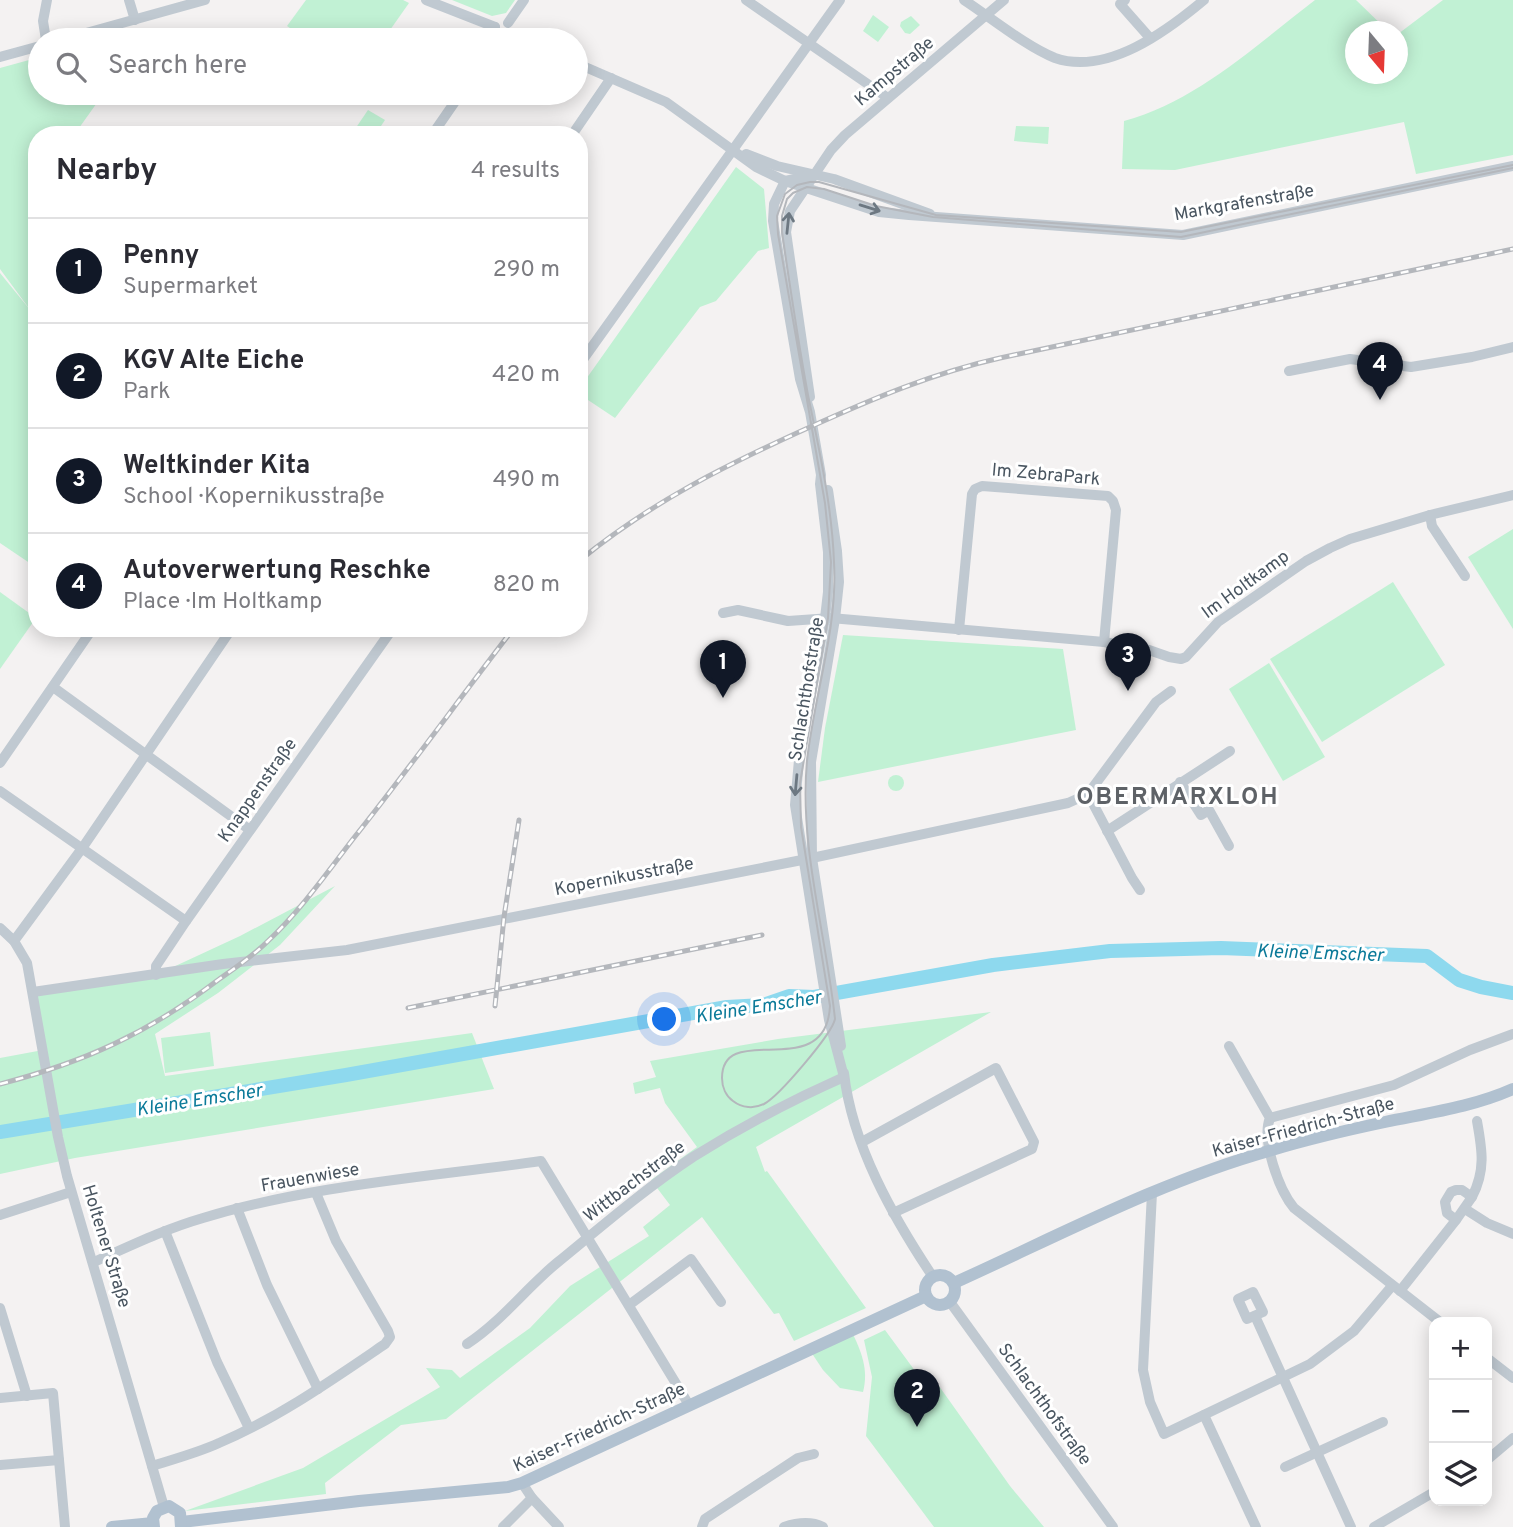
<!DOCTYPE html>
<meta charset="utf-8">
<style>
body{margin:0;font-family:Overpass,sans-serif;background:#f7f7f7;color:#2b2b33}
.controls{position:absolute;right:21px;bottom:21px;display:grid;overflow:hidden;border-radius:14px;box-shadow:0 4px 18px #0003}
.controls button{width:63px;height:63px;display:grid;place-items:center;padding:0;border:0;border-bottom:2px solid #e1e1e2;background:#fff;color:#2b2b33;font:35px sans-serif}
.compass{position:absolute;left:1345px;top:21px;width:63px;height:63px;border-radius:50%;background:#fff;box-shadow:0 4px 18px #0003;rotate:161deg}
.you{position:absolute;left:665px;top:1020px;width:24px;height:24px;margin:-18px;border:5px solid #fff;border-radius:50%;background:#1a73e8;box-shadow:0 0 0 10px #1a73e833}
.badge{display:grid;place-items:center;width:46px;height:46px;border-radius:50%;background:#111827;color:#fff;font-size:23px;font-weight:700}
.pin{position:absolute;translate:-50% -58px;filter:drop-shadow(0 2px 4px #0008)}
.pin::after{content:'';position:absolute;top:37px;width:24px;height:21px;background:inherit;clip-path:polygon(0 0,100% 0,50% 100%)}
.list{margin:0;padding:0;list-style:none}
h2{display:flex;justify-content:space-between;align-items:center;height:91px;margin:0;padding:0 28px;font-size:30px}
h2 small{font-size:23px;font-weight:400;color:#7c7c81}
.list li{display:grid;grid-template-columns:46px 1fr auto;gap:21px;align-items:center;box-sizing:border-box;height:105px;padding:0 28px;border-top:2px solid #e1e1e2}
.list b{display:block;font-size:26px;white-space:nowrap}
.list p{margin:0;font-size:23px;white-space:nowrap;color:#7c7c81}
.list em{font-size:23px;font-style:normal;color:#7c7c81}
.icon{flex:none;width:38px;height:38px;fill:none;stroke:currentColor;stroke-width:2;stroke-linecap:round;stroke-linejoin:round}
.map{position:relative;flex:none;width:1513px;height:1527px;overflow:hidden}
.search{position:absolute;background:#fff;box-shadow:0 4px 18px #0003;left:28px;top:28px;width:560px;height:77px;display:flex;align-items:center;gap:18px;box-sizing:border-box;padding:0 24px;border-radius:38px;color:#7c7c81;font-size:26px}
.panel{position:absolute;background:#fff;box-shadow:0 4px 18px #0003;left:28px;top:126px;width:560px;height:511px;border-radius:28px}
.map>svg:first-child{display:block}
.green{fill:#c1f1d4}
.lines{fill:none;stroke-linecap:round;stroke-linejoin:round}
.river{stroke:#8ed9ee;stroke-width:14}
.minor{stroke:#c0c9d1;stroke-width:10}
.major{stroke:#b1c1d0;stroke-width:12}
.tram{stroke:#b4b7bc;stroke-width:2}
.rail-casing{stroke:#b4b7bc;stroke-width:5}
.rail{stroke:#fff;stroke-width:2.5;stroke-dasharray:8;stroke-linecap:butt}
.oneway{stroke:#6d7882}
.labels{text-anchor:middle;stroke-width:6;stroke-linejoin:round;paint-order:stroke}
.street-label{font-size:18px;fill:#495560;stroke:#fff}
.water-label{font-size:19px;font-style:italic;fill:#0b7a99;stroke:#fff}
.district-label{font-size:24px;font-weight:bold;letter-spacing:2px;fill:#5e6267;stroke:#fff}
</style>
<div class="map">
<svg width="1513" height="1527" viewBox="0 0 1513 1527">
<rect width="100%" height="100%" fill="#f4f2f2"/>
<g class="green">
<polygon points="306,0 403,0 409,3 383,40 307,40 287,26"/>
<polygon points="452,0 515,0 506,13 492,16"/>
<path d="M1315 0H1356L1388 31 1356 32V74H1398V34L1443 0H1513V155L1416 174 1404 122 1175 170 1122 169 1124 121C1197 101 1256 45 1315 0Z"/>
<polygon points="873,15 889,27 878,42 863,31"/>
<polygon points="911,16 920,25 910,34 905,33 900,26 901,22"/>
<polygon points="40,57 40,93 104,93 74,135 37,135 37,568 0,543 0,273 31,311 0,269 0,68"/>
<polygon points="368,110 385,120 375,135 351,135"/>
<polygon points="1016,126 1049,127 1048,144 1014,141"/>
<polygon points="736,167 764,189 769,248 758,251 716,301 700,307 615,418 579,394 579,389"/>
<polygon points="1513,529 1513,629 1468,557"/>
<polygon points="1393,582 1445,665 1322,742 1270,659"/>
<polygon points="0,592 36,618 0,669"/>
<polygon points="843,635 1063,649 1076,730 818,782 825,728"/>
<polygon points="1269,663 1325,757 1283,781 1229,689"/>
<circle cx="896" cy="783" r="8"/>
<polygon points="335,886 280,945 218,993 155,1034 165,1076 472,1033 494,1089 75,1158 0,1174 0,1058 43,1050 33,992 156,975 240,936"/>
<polygon points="991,1012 756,1147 765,1172 767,1171 866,1308 794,1341 779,1313 774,1314 702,1217 446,1419 401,1425 325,1483 326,1494 185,1511 303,1468 440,1387 426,1368 452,1370 460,1378 530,1328 570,1286 649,1236 643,1227 670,1205 651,1180 697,1147 665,1103 660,1088 635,1094 633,1083 656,1077 650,1061 778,1039"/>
<polygon points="210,1032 214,1066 165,1073 161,1038"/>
<path d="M851 1330C861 1351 869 1369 863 1392L840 1388 823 1370 809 1349Z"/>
<polygon points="885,1330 921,1379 934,1379 1010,1486 1044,1527 934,1527 866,1436 872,1377 864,1340"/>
</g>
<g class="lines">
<polyline class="river" points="0,1132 346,1075 727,1007 763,1005 789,996 814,997 993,965 1110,951 1221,948 1427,956 1459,980 1481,987 1513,993"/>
<g class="minor">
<polyline points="129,0 135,20"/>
<polyline points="426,0 495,27"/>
<polyline points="746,0 888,98"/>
<path d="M964 0C990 17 1027 47 1055 58 1107 76 1167 31 1204 0"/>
<polyline points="1125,0 1120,4 1150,38"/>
<polyline points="508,23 524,0"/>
<polyline points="495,27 495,33 498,38 507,40 511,36"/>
<polyline points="46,40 43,21 47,0"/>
<polyline points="61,40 205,0"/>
<polyline points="0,57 40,46"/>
<polyline points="576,63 666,102 756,167 785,181 879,212 909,215 1183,235 1513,166"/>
<polyline points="432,135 461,93"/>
<polyline points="572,135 611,78"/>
<polyline points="746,154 777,166 834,179 930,214"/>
<polyline points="814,175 785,181 774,204 773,221 800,379 810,412 821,475 820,484 828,552 828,592 825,618 799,760 795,805 829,1020 844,1077"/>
<polyline points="579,365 840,0"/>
<polyline points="1289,371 1350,359 1411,367 1472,357 1513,347"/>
<polyline points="810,397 786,232 790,211 831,150 845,135 1004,0"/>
<polyline points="828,490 837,551 839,582 835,619 811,762 812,858 841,1046"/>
<polyline points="1430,515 1432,526 1465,576"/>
<polyline points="723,613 738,610 788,621 831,618 1104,642 1149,650 1169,657 1181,659 1186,657 1218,622 1306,561 1330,548 1350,539 1430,515 1513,495"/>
<polyline points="959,630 972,494 975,489 982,486 1108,496 1113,501 1116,510 1104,642"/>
<polyline points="53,687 250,830"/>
<polyline points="0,763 93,628"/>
<polyline points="1180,782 1201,815 1209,810 1229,846"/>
<polyline points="0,791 186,921"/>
<polyline points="1088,794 1132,878 1140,890"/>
<polyline points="1107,831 1230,751"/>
<polyline points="0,928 14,941 27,963 58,1137 67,1176 164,1507"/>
<polyline points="14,941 83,847 232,628"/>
<polyline points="156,975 156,966 186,921 393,628"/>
<polyline points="33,992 223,964 347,950 812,858 1068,803 1088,794 1156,702 1171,691"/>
<path d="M1229 1046 1270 1118C1261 1140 1279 1190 1294 1208L1440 1322"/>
<path d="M844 1073C852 1145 893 1217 933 1277"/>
<polyline points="1270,1118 1394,1085 1470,1050 1513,1034"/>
<polyline points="862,1142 996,1068 1034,1142 1032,1149 893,1213"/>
<polygon points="1456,1190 1462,1190 1472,1197 1456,1220 1447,1213 1445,1202 1451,1192"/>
<polyline points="1152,1193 1143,1370 1150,1402 1164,1434 1310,1364 1354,1331 1392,1286"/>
<path d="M1472 1197C1486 1170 1482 1149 1477 1121"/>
<polyline points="237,1208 267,1285 318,1389"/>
<polyline points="1465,1209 1487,1223 1513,1234"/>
<polyline points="0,1215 71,1192"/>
<polyline points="165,1231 217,1362 249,1428"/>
<path d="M94 1262C130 1246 165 1229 203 1218 312 1185 428 1177 541 1161L689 1405"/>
<polyline points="1400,1291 1456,1220"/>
<polygon points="1253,1292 1263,1312 1247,1319 1238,1299"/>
<polyline points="950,1302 1113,1527"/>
<polyline points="629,1305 691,1259 721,1302"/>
<polyline points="0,1308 27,1396"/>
<polyline points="1255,1316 1351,1527"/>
<path d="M467 1344C502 1321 526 1288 558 1262 602 1226 646 1188 693 1157 741 1127 792 1100 844 1077"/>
<polyline points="1487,1358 1513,1378"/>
<polyline points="0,1398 53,1393 65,1527"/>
<polyline points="1204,1415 1256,1527"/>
<polyline points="1487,1460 1513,1438"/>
<polyline points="0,1465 59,1460"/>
<path d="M152 1466C174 1459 197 1453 219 1443 278 1418 332 1380 385 1344L390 1337 388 1331 336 1241 316 1193"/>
<polyline points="1285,1467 1383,1422"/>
<polyline points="522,1483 532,1498 559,1527"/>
<polyline points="503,1527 532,1498"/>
<polyline points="702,1527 705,1519 798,1458 814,1454"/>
<path d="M784 1527C796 1523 811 1521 823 1527"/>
<polyline points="1374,1527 1434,1492"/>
</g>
<g class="major">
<circle cx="940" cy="1290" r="15"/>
<path d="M954 1283C1058 1236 1161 1181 1272 1150 1309 1139 1347 1130 1385 1122 1428 1113 1473 1107 1513 1089"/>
<polyline points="182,1522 359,1501 508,1487 522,1483 926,1296"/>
<polyline points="112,1527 153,1523"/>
<polyline points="154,1527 153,1518 157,1511 169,1506 180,1513 181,1527"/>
</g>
<path class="tram" d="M1513 165 1181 232 936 215 819 182H810L797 185 785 194 777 216 778 234 825 503 831 562 828 618 800 783 801 827 830 1006C826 1085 722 1019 722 1078 722 1087 726 1096 733 1101 742 1108 754 1109 764 1104 779 1096 832 1034 835 1019 826 933 799 847 807 761 814 695 838 629 834 562 832 506 819 449 808 395 798 341 790 287 782 232V216L787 199 793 193 807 187 824 189 876 206 933 217 1181 237 1513 168"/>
<g class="rail-casing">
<g id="rail">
<path d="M579 561C651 502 726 465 810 427 872 399 933 373 1000 358L1513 249"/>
<polyline points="495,1006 504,917 519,820"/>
<polyline points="408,1008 762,935"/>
<path d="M0 1084C85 1062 148 1033 218 980 235 968 253 956 268 941 300 911 326 874 353 839 408 770 460 698 514 628"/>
</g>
</g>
<use href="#rail" class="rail"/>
</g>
<defs><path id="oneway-shaft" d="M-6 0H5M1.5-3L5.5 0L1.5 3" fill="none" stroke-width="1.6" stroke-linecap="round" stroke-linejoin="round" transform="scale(1.75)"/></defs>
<g class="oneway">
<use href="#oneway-shaft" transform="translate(870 208) rotate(17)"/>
<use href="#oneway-shaft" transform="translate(788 223) rotate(-84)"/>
<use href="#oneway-shaft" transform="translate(796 785) rotate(95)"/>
</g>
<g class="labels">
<g class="street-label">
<text transform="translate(894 71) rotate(-40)" y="6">Kampstraße</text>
<text transform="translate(1244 202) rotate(-10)" y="6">Markgrafenstraße</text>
<text transform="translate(1046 474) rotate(5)" y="6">Im ZebraPark</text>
<text transform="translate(1245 584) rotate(-36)" y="6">Im Holtkamp</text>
<text transform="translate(806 689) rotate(-81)" y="6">Schlachthofstraße</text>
<text transform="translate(257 790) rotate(-55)" y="6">Knappenstraße</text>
<text transform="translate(624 876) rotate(-11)" y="6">Kopernikusstraße</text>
<text transform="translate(1303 1127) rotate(-15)" y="6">Kaiser-Friedrich-Straße</text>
<text transform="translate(310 1177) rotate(-10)" y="6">Frauenwiese</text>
<text transform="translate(634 1181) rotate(-37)" y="6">Wittbachstraße</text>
<text transform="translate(107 1246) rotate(73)" y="6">Holtener Straße</text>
<text transform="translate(1045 1404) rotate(54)" y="6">Schlachthofstraße</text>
<text transform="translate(599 1427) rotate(-25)" y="6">Kaiser-Friedrich-Straße</text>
</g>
<g class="water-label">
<text transform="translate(1320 952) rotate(2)" y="7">Kleine Emscher</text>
<text transform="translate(758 1006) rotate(-9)" y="7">Kleine Emscher</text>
<text transform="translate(199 1099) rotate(-9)" y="7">Kleine Emscher</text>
</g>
<g class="district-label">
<text x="1178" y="804">OBERMARXLOH</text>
</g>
</g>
</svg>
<div class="controls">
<button>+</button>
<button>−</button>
<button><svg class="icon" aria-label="layers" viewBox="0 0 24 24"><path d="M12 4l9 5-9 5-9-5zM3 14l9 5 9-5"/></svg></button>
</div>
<svg class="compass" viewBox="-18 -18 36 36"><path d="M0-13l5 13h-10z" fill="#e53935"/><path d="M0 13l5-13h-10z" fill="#7c7c81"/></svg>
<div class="you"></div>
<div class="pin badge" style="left:723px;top:698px">1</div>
<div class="pin badge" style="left:917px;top:1427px">2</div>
<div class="pin badge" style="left:1128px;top:691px">3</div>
<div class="pin badge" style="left:1380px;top:400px">4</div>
<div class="search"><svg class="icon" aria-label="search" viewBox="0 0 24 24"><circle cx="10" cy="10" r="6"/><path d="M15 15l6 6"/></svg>Search here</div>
<section class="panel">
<h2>Nearby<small>4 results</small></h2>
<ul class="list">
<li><span class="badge">1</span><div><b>Penny</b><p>Supermarket</p></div><em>290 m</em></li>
<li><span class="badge">2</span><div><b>KGV Alte Eiche</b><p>Park</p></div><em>420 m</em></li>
<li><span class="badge">3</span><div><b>Weltkinder Kita</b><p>School · Kopernikusstraße</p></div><em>490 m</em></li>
<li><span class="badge">4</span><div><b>Autoverwertung Reschke</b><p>Place · Im Holtkamp</p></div><em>820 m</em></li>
</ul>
</section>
</div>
